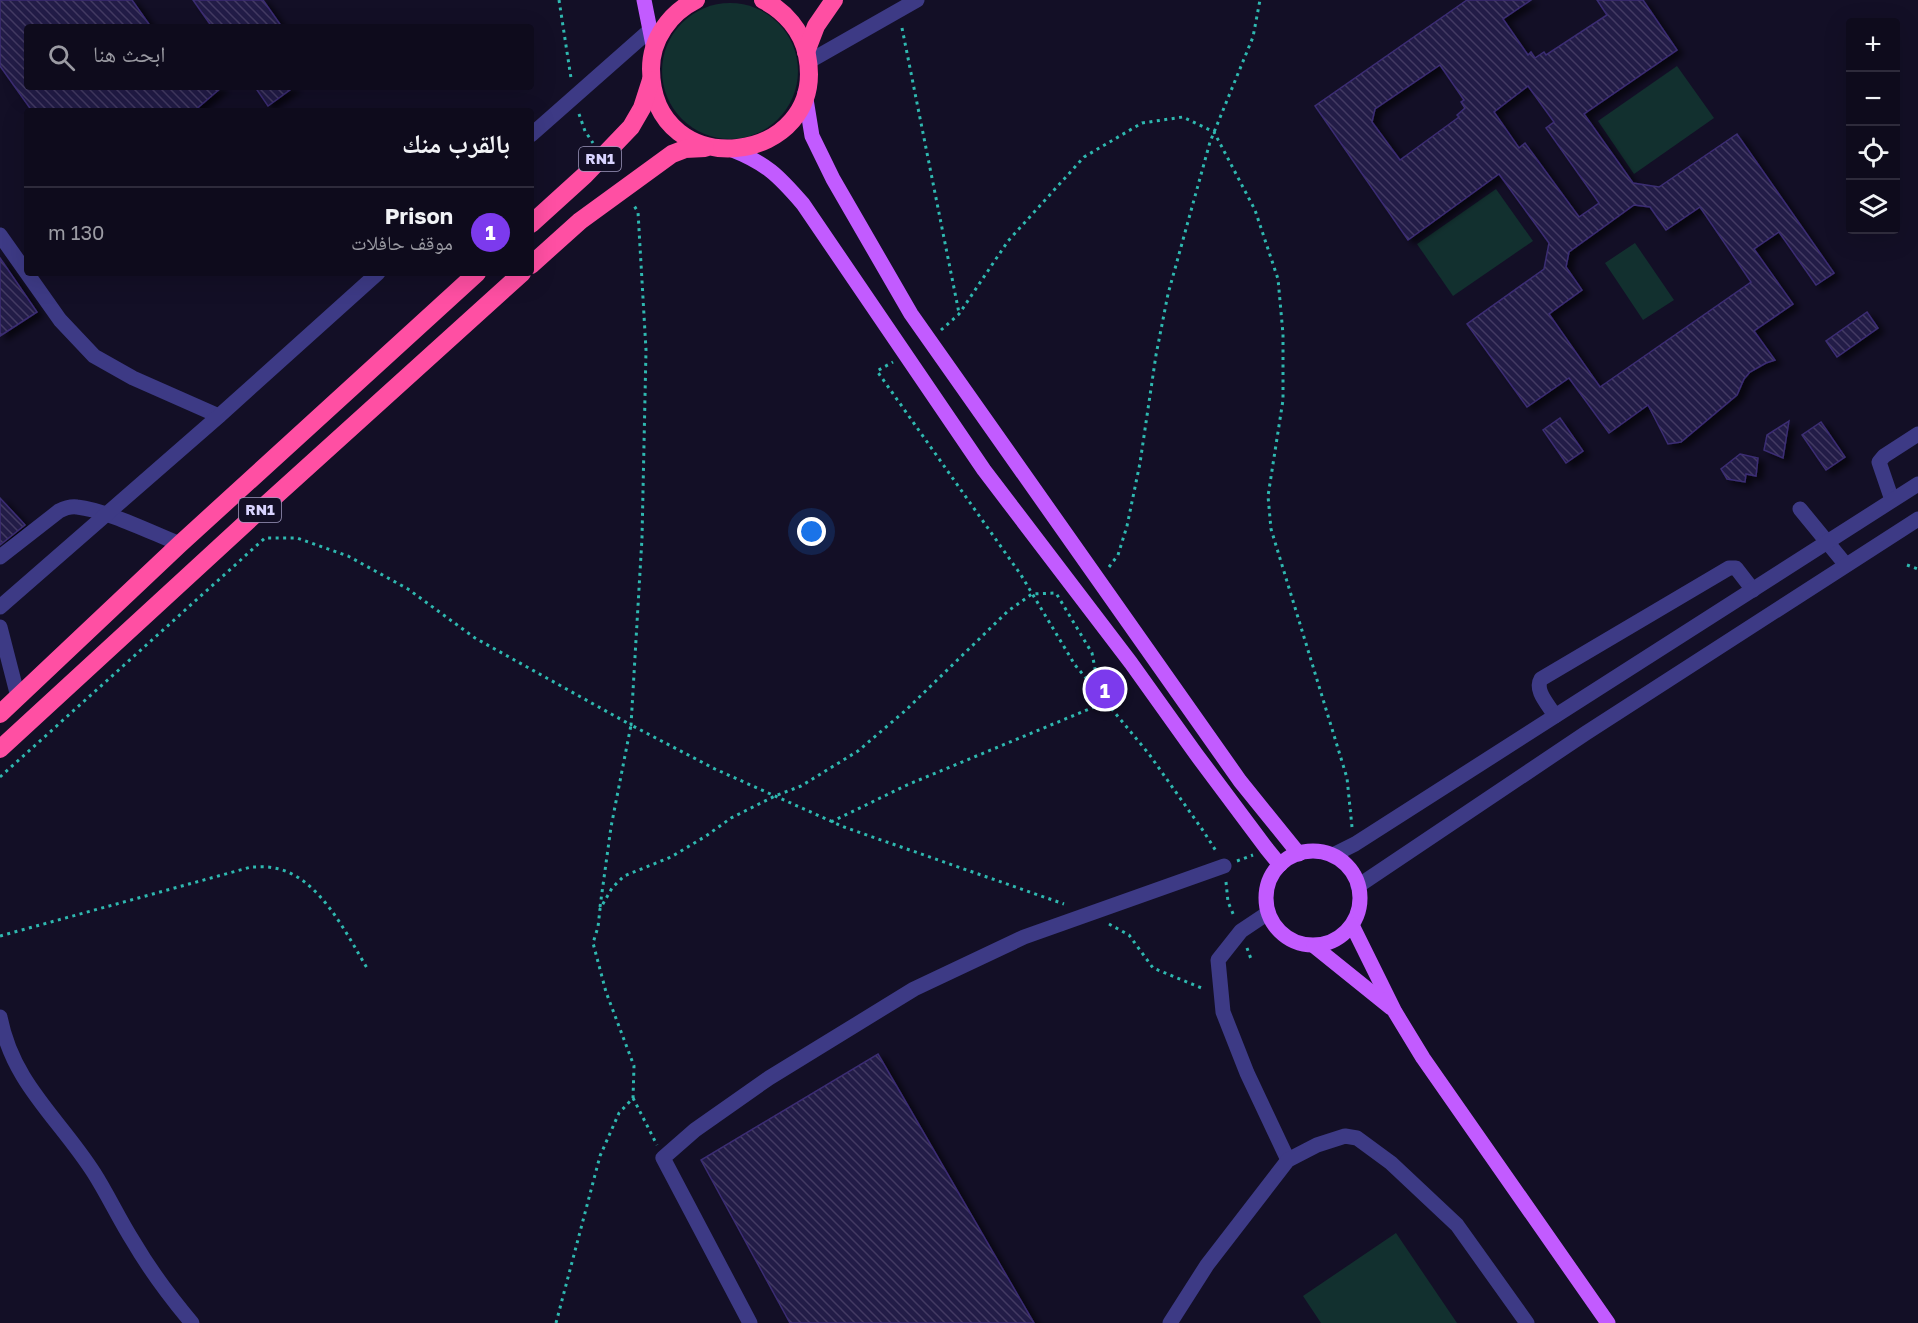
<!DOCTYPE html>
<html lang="ar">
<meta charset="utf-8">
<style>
body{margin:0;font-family:"Golos Text","Noto Naskh Arabic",sans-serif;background:#171425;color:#f1f3f6;direction:rtl}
.controls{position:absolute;right:18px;top:18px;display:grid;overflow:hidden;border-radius:6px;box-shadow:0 6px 24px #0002}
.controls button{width:54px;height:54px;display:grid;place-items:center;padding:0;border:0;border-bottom:2px solid #2e2b3b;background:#0e0b1c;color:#f1f3f6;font:30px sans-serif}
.you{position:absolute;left:812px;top:532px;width:21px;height:21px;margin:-15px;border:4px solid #fff;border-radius:50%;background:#1a73e8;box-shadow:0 0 0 9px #1a73e833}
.badge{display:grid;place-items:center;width:39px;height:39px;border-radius:50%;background:#7c3aed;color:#fff;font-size:20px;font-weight:700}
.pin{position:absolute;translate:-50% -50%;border:3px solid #fff;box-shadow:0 2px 6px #0006}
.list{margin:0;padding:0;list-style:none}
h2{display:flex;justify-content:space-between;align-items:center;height:78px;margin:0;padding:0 24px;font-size:26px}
h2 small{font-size:20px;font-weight:400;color:#9b9ba3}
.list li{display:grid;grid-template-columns:39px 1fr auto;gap:18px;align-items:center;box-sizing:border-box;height:90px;padding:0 24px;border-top:2px solid #2e2b3b}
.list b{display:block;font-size:22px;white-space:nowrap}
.list p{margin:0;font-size:20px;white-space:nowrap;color:#9b9ba3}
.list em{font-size:20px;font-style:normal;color:#9b9ba3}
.icon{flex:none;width:33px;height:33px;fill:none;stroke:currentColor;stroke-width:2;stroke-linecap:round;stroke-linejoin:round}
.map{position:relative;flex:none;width:1918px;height:1323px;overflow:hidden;direction:ltr}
.search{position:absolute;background:#0e0b1c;box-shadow:0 6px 24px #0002;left:24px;top:24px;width:510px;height:66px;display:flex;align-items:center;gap:15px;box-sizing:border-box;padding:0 21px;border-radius:6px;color:#9b9ba3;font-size:22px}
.panel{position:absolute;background:#0e0b1c;box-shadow:0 6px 24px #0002;left:24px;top:108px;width:510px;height:168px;border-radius:6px;direction:rtl}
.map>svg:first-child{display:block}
.green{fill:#12302f}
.building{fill:url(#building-back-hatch);stroke:#3b2d73;stroke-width:1.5;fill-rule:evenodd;filter:url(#shadow)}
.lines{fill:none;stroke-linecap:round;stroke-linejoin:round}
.path{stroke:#2fb8b0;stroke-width:3;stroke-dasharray:3 4.5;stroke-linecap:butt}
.minor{stroke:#3d3a85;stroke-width:15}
.major{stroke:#c25bff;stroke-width:15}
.highway{stroke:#ff4fa3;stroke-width:18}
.labels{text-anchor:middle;stroke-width:5;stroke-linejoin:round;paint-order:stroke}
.shield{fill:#130f26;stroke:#9e99be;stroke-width:1.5}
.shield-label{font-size:15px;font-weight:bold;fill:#d9d4ff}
</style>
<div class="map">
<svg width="1918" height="1323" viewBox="0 0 1918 1323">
<defs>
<pattern id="building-back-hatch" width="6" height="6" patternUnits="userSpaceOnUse" patternTransform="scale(1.5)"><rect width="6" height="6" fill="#241b47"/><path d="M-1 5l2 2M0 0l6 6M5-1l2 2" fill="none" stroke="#433b63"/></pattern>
<filter id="shadow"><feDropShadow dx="6" dy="4" stdDeviation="3" flood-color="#0009"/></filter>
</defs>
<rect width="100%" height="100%" fill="#130f26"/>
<g class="green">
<circle cx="730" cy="71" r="68"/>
<polygon points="1677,66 1714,118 1634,174 1598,121"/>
<polygon points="1496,189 1533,241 1453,296 1417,244"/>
<polygon points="1635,243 1674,300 1643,320 1605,263"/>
<polygon points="1396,1233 1457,1323 1321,1323 1303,1296"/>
</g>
<g class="building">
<polygon points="0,0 132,0 151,27 27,27 27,87 222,87 194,111 32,111 0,66"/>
<polygon points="193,0 263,0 282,27 212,27"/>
<path d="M1467 0H1531L1503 19 1528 55 1531 52 1535 58 1544 52 1546 55 1607 15 1597 0H1643L1677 50 1584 114 1633 183 1659 187 1737 134 1834 273 1816 285 1779 232 1754 249 1793 304 1754 331 1775 360 1766 363 1750 372 1744 379 1737 395 1681 442 1668 444 1648 405 1609 433 1569 378 1527 407 1467 324 1544 269 1549 243 1499 174 1408 240 1315 106ZM1440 65 1464 100 1461 102 1465 108 1457 115 1459 117 1400 160 1372 122 1375 109ZM1528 86 1554 122 1546 128 1599 203 1579 217 1525 143 1519 148 1494 112ZM1634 205 1650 207 1666 230 1700 207 1751 282 1600 387 1549 314 1582 290 1566 267 1569 252Z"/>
<polygon points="255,87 294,87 268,106"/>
<polygon points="0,258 37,312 0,336"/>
<polygon points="1867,312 1878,328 1837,357 1826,341"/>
<polygon points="1560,418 1583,451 1566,463 1543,430"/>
<polygon points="1789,421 1783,458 1764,450 1767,435"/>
<polygon points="1821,422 1845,457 1826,470 1802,435"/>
<polygon points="1740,454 1758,458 1756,476 1746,474 1745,482 1727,479 1721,469"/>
<polygon points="0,498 25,525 0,545"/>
<polygon points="878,1054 1034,1323 790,1323 701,1160"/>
</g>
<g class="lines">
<g class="path">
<polyline points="559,0 571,78"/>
<polyline points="902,28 959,313"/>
<polyline points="579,114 585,131 593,143"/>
<polyline points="941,330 959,314 1008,241 1084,157 1142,123 1183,117 1214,132 1255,210 1278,279 1283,334 1283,400 1268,496 1271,529 1347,778 1352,827"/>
<polyline points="1907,565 1918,569"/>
<polyline points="1109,567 1118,555 1127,526 1140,463 1156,355 1168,294 1210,142 1253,37 1260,0"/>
<polyline points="0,777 265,538 297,538 348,556 408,589 475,638 631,725 642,538 646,350 638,212 633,204"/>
<polyline points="831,822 907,785 1106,702 1075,665 1021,575 877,371 893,362"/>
<polyline points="1237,861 1253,855"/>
<polyline points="1226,882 1228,902 1234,916"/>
<polyline points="600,907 611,827 631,725 715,769 844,827 1064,904"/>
<polyline points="1109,924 1129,935 1153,968 1204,989"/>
<path d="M0 936 251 867C258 867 266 866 274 868 318 875 346 933 367 968"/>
<polyline points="1247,948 1251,959"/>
<polyline points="633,1098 657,1145"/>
<polyline points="556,1323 600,1156 619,1113 633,1098 634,1066 606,992 593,943 598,927 600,909 612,888 624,876 671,857 706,836 731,818 775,796 801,786 858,751 906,710 1008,611 1032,594 1056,593 1092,653 1097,679 1106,702 1149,754 1204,832 1216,851"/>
</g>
<g class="minor">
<polyline points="808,62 917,0"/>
<polyline points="531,135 650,30"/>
<polyline points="0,235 60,320 94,356 133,378 219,416"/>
<polyline points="1892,500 1879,462 1884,456 1918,434"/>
<polyline points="1800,509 1846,565"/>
<path d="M0 557 59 511C65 508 70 506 77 507 106 510 152 533 180 544"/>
<polyline points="0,607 219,416 378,273"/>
<polyline points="0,627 18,697"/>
<path d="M1555 716C1549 705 1534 691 1541 679L1729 568H1736L1753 590"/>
<polyline points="1333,855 1355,844 1918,484"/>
<polyline points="1358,886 1586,733 1918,519"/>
<polyline points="1268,913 1241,931 1218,960 1223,1012 1247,1073 1288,1160"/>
<path d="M0 1017C13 1084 59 1118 94 1173 108 1195 119 1219 133 1241 150 1270 170 1297 192 1323"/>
<polyline points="750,1323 663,1158 695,1130 769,1078 914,989 1024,937 1224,866"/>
<polyline points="1170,1323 1207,1265 1288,1160 1317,1145 1345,1136 1357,1138 1391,1163 1457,1225 1527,1323"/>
</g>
<g class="major">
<polyline points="644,0 654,50"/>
<polyline points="805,93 812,136 833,179 911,314 1240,781 1299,854"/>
<path d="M730 149C766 163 778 175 803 204L984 470 1131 663 1196 754 1267 849 1280 865"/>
<circle cx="1313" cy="898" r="47"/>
<polyline points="1352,925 1395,1012 1423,1058 1608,1323"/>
<polyline points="1314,946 1391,1008"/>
</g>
<g class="highway">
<path d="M696 0C670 13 651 39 651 69 652 187 829 166 807 55 802 31 785 11 763 0"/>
<polyline points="806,52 816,26 834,0"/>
<polyline points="531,224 585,175 631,127 642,108 651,80"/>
<polyline points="531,265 580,221 672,154 685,149 705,148"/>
<polyline points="0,714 180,544 477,273"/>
<polyline points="0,749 250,519 522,273"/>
</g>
</g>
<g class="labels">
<g class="shield">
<rect x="579" y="147" width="42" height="24" rx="4.5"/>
<rect x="239" y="498" width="42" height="24" rx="4.5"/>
</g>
<g class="shield-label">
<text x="600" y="164">RN1</text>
<text x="260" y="515">RN1</text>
</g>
</g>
</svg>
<div class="controls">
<button>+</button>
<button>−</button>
<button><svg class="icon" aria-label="locate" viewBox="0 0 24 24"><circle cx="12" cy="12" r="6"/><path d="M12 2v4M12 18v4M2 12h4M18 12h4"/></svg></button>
<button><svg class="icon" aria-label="layers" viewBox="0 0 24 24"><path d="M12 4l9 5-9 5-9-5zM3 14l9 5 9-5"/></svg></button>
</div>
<div class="you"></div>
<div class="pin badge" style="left:1105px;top:689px">1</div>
<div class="search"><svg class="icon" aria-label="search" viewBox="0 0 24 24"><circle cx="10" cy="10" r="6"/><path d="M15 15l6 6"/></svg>ابحث هنا</div>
<section class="panel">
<h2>بالقرب منك<small></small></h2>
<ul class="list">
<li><span class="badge">1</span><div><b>Prison</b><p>موقف حافلات</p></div><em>130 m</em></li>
</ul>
</section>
</div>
